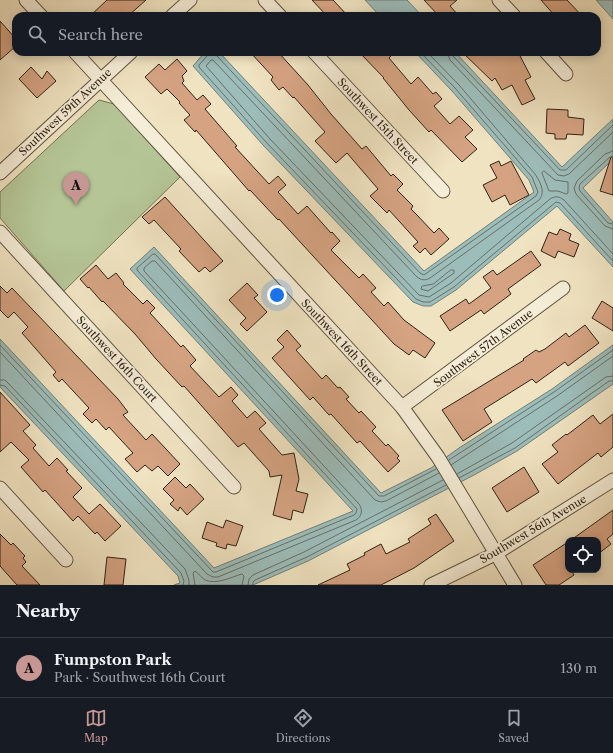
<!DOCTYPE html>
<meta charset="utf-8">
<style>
body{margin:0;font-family:"Libre Caslon Text",serif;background:#242831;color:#f1f3f6}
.controls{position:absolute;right:12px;bottom:12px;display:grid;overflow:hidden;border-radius:8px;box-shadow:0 2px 10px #0003}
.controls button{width:36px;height:36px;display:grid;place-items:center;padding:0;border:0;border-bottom:1px solid #363941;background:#171b24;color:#f1f3f6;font:20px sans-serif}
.you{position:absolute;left:277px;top:295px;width:14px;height:14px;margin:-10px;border:3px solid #fff;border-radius:50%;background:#1a73e8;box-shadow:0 0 0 6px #1a73e833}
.badge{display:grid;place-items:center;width:26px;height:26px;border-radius:50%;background:#c59692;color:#111;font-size:13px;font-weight:700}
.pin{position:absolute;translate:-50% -33px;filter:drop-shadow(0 1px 2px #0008)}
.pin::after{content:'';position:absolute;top:21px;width:14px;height:12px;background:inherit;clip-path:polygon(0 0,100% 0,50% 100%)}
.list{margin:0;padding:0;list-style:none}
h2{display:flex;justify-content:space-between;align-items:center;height:52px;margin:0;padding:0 16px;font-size:17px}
h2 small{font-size:13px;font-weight:400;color:#9ea1a6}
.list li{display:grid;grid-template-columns:26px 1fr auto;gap:12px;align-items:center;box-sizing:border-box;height:60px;padding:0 16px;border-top:1px solid #363941}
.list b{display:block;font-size:15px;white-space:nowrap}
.list p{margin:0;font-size:13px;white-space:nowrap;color:#9ea1a6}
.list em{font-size:13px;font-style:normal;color:#9ea1a6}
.icon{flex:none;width:22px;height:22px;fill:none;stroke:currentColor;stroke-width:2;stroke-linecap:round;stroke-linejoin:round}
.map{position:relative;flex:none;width:613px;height:585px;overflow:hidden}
.search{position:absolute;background:#171b24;box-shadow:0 2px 10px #0003;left:12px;right:12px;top:12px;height:44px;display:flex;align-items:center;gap:10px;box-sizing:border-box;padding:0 14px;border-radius:12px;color:#9ea1a6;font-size:15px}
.sheet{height:112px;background:#171b24}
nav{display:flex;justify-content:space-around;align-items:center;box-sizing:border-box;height:56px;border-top:1px solid #363941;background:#171b24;font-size:11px;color:#9ea1a6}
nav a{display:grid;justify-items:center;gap:2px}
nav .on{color:#c59692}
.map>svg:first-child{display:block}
.green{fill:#b5c596;stroke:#727456}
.water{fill:#9dbdba;stroke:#717f78}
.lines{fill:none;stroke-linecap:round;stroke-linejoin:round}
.shore{stroke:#667068;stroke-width:1}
.building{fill:#d5a382;stroke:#2f2315}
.minor-casing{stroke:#5f5340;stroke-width:15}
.minor{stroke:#f5edd7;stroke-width:13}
.labels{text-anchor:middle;stroke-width:3.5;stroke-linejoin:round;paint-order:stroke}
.street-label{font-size:11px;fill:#2f2315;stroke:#f5edd7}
</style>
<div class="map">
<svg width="613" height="585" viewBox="0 0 613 585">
<rect width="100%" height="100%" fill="#f0e3c1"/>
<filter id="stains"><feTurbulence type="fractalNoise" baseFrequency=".005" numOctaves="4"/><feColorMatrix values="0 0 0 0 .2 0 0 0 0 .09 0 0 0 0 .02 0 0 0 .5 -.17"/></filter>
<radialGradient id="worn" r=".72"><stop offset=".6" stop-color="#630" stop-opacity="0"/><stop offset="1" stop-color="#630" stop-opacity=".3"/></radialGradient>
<polygon class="green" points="99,100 114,104 180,177 64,291 0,218 0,192"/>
<g class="water">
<polygon points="365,0 407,0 422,16 380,16"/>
<polygon points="596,0 613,0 613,19"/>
<polygon points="205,52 219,52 424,271 534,192 529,180 452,91 415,52 455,52 562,167 613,119 613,159 583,188 613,222 613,267 557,206 456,290 431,306 423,306 413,302 263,145 193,66"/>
<polygon points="154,247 381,493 431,468 459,448 552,389 613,345 613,384 517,451 474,475 308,561 253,585 174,585 180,583 178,576 0,387 0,339 214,568 353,511 130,269"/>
</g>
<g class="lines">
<g class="shore">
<polyline points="208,52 207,56 199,65 199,67 266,142 416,299 423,302 430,302 454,287 556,202 560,203 613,261"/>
<polyline points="216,52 217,56 420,273 424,275 536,196 538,192 532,177 455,88 420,52"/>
<path d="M427 52 459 85 535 174C540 182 546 192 539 200L430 278C425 281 421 280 417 277L213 60H211L206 66 270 139 419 295 429 297 451 283 550 199C555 196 559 196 564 200L613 254"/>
<polyline points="447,52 450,60 558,175 564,176 569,174 613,132"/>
<polyline points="452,52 453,56 560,170 566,170 613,125"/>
<polyline points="613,151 605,154 577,181 574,188 576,194 605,226 613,229"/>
<polyline points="610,157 580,184 579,188 580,191 608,223 613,224"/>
<polygon points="544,171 555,180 568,182 568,193 566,194 558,191 549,191 542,173"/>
<polygon points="451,270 454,270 454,273 428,291 421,289 422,286 433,284"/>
<polyline points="0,345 213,572 216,572 354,515 356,513 357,509 137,270 137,268 153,254 155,254 379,496 384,496 436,469"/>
<path d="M0 352 207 574 213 577H218L356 520C362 516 363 510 359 504L144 271V268L152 261H155L375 500 381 502 386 501 439 473"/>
<polyline points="0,380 5,380 8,383 185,569 189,580 189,585"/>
<polyline points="0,385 5,386 181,573 184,581 183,585"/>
<polyline points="449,460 554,392 613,350"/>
<polyline points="451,465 557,396 613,356"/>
<polyline points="457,474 512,443 606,377 613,376"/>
<polyline points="459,478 515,448 609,381 613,381"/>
<path d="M195 585 193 573 195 571C199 574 201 577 205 580 217 585 231 577 242 574L244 576 242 585"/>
<polyline points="248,585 249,579 253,575 304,552 443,480"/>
<polyline points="253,585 253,582 255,580 307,557 446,485"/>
</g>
</g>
<g class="building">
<polygon points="107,0 146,0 128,16 124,16 121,12 116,16 90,16"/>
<polygon points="312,0 333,0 348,16 327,16"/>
<polygon points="424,0 457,0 450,6 459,16 439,16"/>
<polygon points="541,0 567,0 582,16 555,16"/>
<polygon points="0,21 16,39 16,46 0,60"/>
<polygon points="250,52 278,52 308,85 331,114 362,149 366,146 391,176 393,174 403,184 397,190 413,206 411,209 416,214 434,233 439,228 449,239 431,255 425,248 420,253 413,246 418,242 389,210 387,213 370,196 378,189 347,153 336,163 315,141 325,132 294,97 293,98 283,87 279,90 271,80 273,77"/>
<polygon points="359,52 395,52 389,58 411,84 418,77 433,94 436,92 442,99 434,106 450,124 459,116 473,130 465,137 477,149 462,162 431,130 429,132 409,110 383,78 384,78"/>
<polygon points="462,52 518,52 531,77 525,80 535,99 522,105 512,85 502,90 495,78 492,81"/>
<polygon points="177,59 187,71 182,76 184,81 182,83 197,100 203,95 211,104 205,109 237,146 235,147 269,184 278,176 286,185 278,192 298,214 307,206 331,233 332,232 340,241 331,250 359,278 363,274 376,288 371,292 384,306 388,302 404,320 435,343 425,358 413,350 409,355 394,344 279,219 278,220 250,190 249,191 196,130 195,132 184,120 190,115 179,103 180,102 167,89 161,94 145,77 159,64 165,70"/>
<polygon points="31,67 42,79 47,71 56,81 37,98 19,79"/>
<polygon points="547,109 568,110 568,117 584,119 583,135 567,134 566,139 555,139 555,134 546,133"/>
<polygon points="611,157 613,157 613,195 600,191"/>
<polygon points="499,161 501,166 511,161 529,195 510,205 505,195 492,202 483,185 497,178 490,165"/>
<polygon points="165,197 223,261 210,272 205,267 199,272 179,251 181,249 154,220 149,224 142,217"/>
<polygon points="560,229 571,234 569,240 579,244 574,257 558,251 555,258 541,251 549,232 557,235"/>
<polygon points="531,251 541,265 508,289 511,294 484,314 481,310 450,331 440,316 466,299 469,304 491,288 483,277 493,270 497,275"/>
<polygon points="96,265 108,279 116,273 124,283 123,284 143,304 147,300 155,308 150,313 181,347 183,345 196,360 190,366 219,397 231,387 238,395 232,401 247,418 255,411 266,423 259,429 282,455 294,453 299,479 296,491 308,494 303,513 293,510 291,520 273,515 282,475 270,477 269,471 244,443 238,447 184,386 182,387 156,359 135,334 103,301 102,302 89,287 88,288 80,279"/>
<polygon points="247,283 258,295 254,298 267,312 247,331 240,324 246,318 229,300"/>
<polygon points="0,286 7,293 12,288 118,399 128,412 123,415 146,440 152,434 180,464 168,476 158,466 152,471 145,465 137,472 125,459 133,453 109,427 106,430 96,419 92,423 83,414 89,408 62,379 59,382 53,375 56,372 22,333 28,327 14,312 8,318 0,310"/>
<polygon points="602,301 613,308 613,331 592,318"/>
<polygon points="585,325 599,343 568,366 565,362 536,383 532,379 484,409 492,422 463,441 442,410 524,360 523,359 536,350 539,352 545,349 566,333 569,337"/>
<polygon points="287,330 301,346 296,350 322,379 326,375 338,388 340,387 349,397 346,399 359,413 361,411 376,427 372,431 386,446 388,444 399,456 397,458 400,461 388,472 360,441 357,443 331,414 329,415 313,397 310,400 272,358 284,347 277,340"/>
<polygon points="0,392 30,425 23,431 36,445 33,448 49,466 57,458 68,470 66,471 82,488 73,497 89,514 100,504 121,526 105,541 97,532 95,534 78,516 73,521 45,490 43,492 21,467 29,460 11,442 0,452"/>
<polygon points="613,414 613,447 601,457 598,453 558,484 542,464 558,452 552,445 566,434 567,435 593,415 600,424"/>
<polygon points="524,467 539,492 507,512 492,488"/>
<polygon points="175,477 186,488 190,484 204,499 187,515 180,507 178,511 170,504 174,500 163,489"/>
<polygon points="613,510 613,534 607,539 611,544 598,554 598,540 571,540"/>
<polygon points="436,514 454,541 414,568 381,585 318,585 350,570 347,564 365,555 364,553 381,544 386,554 410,542 408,539 431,524 428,519"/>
<polygon points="226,520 243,526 236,546 227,544 226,549 216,546 217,543 202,538 207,522 223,528"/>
<polygon points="0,534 11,545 13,543 25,556 23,558 26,562 22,566 40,585 17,585 0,566"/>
<polygon points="568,542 568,570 571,570 574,575 559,585 546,585 533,565"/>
<polygon points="107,557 126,559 123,585 104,585"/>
</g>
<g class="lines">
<g class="minor-casing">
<g id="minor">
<polyline points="26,0 41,16"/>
<polyline points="265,0 280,16"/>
<polyline points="499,0 514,16"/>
<polyline points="172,16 190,0"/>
<polyline points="75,52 402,407 438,457 515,585"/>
<polyline points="314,52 443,191"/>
<polyline points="546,52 566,74"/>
<polyline points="0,173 131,52"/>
<polyline points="0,232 234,487"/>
<polyline points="402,407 563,288"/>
<polyline points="0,488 66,560"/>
<polyline points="431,585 495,554 613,480"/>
</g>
</g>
<use href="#minor" class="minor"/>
</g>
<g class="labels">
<g class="street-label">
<text transform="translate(65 112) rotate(-43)" y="4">Southwest 59th Avenue</text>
<text transform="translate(378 121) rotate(47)" y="4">Southwest 15th Street</text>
<text transform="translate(342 342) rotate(47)" y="4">Southwest 16th Street</text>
<text transform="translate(483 348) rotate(-37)" y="4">Southwest 57th Avenue</text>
<text transform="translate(117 359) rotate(47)" y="4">Southwest 16th Court</text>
<text transform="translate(533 529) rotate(-31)" y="4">Southwest 56th Avenue</text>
</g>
</g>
<rect width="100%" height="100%" filter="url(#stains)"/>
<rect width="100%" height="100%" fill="url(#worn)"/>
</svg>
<div class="controls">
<button><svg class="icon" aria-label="locate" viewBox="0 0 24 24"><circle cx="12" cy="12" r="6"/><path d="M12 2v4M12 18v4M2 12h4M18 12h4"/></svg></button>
</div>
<div class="you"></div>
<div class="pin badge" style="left:76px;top:205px">A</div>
<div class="search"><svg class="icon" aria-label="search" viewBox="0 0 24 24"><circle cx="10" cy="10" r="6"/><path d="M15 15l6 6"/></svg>Search here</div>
</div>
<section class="sheet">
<h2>Nearby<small></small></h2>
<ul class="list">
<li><span class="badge">A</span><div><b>Fumpston Park</b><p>Park · Southwest 16th Court</p></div><em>130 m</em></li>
</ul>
</section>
<nav>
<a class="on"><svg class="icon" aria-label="map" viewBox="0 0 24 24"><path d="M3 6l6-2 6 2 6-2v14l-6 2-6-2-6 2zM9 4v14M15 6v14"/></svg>Map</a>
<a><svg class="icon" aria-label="directions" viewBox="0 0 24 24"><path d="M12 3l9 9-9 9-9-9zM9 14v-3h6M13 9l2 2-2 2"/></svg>Directions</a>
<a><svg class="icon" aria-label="saved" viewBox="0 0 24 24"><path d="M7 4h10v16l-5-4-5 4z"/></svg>Saved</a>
</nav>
